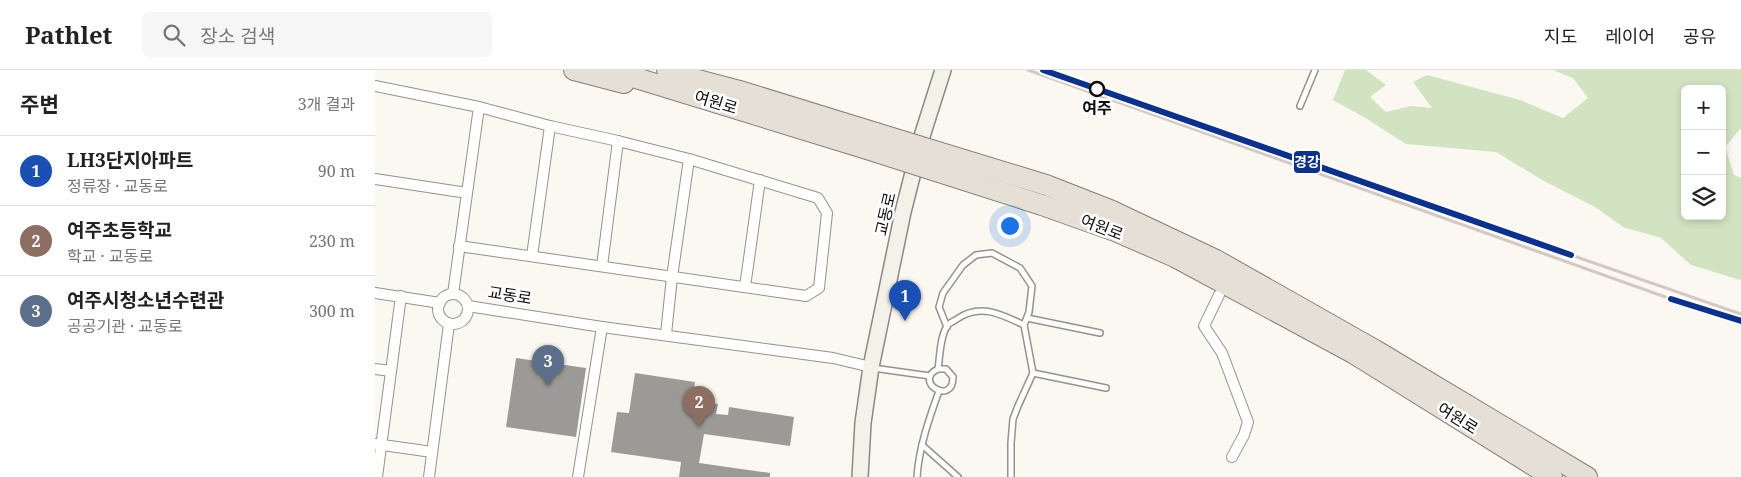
<!DOCTYPE html>
<html lang="ko">
<meta charset="utf-8">
<style>
body{margin:0;font-family:"Noto Serif","Noto Sans KR",serif;background:#f6f6f6;color:#222}
.controls{position:absolute;right:15px;top:15px;display:grid;overflow:hidden;border-radius:8px;box-shadow:0 2px 8px #0003}
.controls button{width:45px;height:45px;display:grid;place-items:center;padding:0;border:0;border-bottom:1px solid #e0e0e0;background:#fff;color:#222;font:25px sans-serif}
.you{position:absolute;left:634px;top:155px;width:18px;height:18px;margin:-12px;border:4px solid #fff;border-radius:50%;background:#1a73e8;box-shadow:0 0 0 8px #1a73e833}
.badge{display:grid;place-items:center;width:32px;height:32px;border-radius:50%;background:#1a73e8;color:#fff;font-size:16px;font-weight:700}
.pin{position:absolute;translate:-50% -41px;filter:drop-shadow(0 1px 2px #0008)}
.pin::after{content:'';position:absolute;top:26px;width:18px;height:15px;background:inherit;clip-path:polygon(0 0,100% 0,50% 100%)}
.list{margin:0;padding:0;list-style:none}
h2{display:flex;justify-content:space-between;align-items:center;height:65px;margin:0;padding:0 20px;font-size:21px}
h2 small{font-size:16px;font-weight:400;color:#767676}
.list li{display:grid;grid-template-columns:32px 1fr auto;gap:15px;align-items:center;box-sizing:border-box;height:70px;padding:0 20px;border-top:1px solid #e0e0e0}
.list b{display:block;font-size:19px;white-space:nowrap}
.list p{margin:0;font-size:16px;white-space:nowrap;color:#767676}
.list em{font-size:16px;font-style:normal;color:#767676}
.icon{flex:none;width:28px;height:28px;fill:none;stroke:currentColor;stroke-width:2;stroke-linecap:round;stroke-linejoin:round}
.map{position:relative;flex:none;width:1366px;height:407px;overflow:hidden}
header{display:flex;align-items:center;gap:30px;box-sizing:border-box;height:70px;padding:0 25px;background:#fff;border-bottom:1px solid #e0e0e0}
header strong{font-size:24px}
nav{display:flex;gap:28px;margin-inline-start:auto;font-size:18px}
.search{width:350px;height:45px;background:#f6f6f6;display:flex;align-items:center;gap:12px;box-sizing:border-box;padding:0 18px;border-radius:8px;color:#767676;font-size:19px}
main{display:flex}
aside{flex:1;background:#fff}
.map>svg:first-child{display:block}
.forest{fill:#d2e3c2;fill-rule:evenodd}
.building{fill:#9c9a96}
.lines{fill:none;stroke-linecap:round;stroke-linejoin:round}
.lane-casing{stroke:#93928f;stroke-width:8}
.street-casing{stroke:#93928f;stroke-width:12}
.secondary-casing{stroke:#8a8985;stroke-width:18}
.highway-casing{stroke:#80807c;stroke-width:22}
.lane{stroke:#fefefd;stroke-width:5}
.street{stroke:#fefefd;stroke-width:10}
.secondary{stroke:#f3f2e9;stroke-width:15}
.highway{stroke:#e6dfd6;stroke-width:20}
.rail{stroke:#d5c7c5;stroke-width:3}
.highway-bridge-casing{stroke:#80807c;stroke-width:22;stroke-linecap:butt}
.highway-bridge{stroke:#e6dfd6;stroke-width:20}
.metro-1-casing{stroke:#fff;stroke-width:10}
.metro-1{stroke:#0b318f;stroke-width:6}
.stop-dot{fill:#fff;stroke:#0c0c0c;stroke-width:2.5}
.labels{text-anchor:middle;stroke-width:5;stroke-linejoin:round;paint-order:stroke}
.street-label{font-size:16px;fill:#0c0c0c;stroke:#fff}
.stop-label{font-size:16px;font-weight:bold;fill:#0c0c0c;stroke:#fff}
.line-badge{stroke:#fff;stroke-width:2}
.badge-label{font-size:14px;text-anchor:middle;font-weight:bold;fill:#fff}
</style>
<header>
<strong>Pathlet</strong>
<div class="search"><svg class="icon" aria-label="search" viewBox="0 0 24 24"><circle cx="10" cy="10" r="6"/><path d="M15 15l6 6"/></svg>장소 검색</div>
<nav><a>지도</a><a>레이어</a><a>공유</a></nav>
</header>
<main>
<aside>
<h2>주변<small>3개 결과</small></h2>
<ul class="list">
<li><span class="badge" style="background:#1a4fb4">1</span><div><b>LH3단지아파트</b><p>정류장 · 교동로</p></div><em>90 m</em></li>
<li><span class="badge" style="background:#8d6e63">2</span><div><b>여주초등학교</b><p>학교 · 교동로</p></div><em>230 m</em></li>
<li><span class="badge" style="background:#5c6f8a">3</span><div><b>여주시청소년수련관</b><p>공공기관 · 교동로</p></div><em>300 m</em></li>
</ul>
</aside>
<div class="map">
<svg width="1366" height="407" viewBox="0 0 1366 407">
<rect width="100%" height="100%" fill="#faf8f0"/>
<path class="forest" d="M970 0H991L1011 15 995 27 1011 42 1036 36 1057 38 1038 12 1052 5 1145 30 1188 48 1213 28 1198 8 1178 0H1366V58L1350 77 1359 105 1366 108V208L1365 210 1316 195 1286 168 1248 157 1220 137 1169 111 1121 82 1031 74 992 49 958 30ZM1310 19H1347V146H1310Z"/>
<g class="building">
<polygon points="141,288 211,298 201,367 131,357"/>
<polygon points="260,303 320,312 317,330 343,334 341,344 353,345 354,337 419,347 415,376 329,364 324,393 395,403 395,407 304,407 306,392 236,382 242,342 254,343"/>
</g>
<g class="lines">
<g class="lane-casing">
<g id="lane">
<polyline points="925,36 940,0"/>
<polyline points="652,248 725,263"/>
<polyline points="572,257 564,237 568,223 588,195 601,185 617,183 645,198 657,216 654,242 649,255 658,303 643,336 638,349 636,373 636,407"/>
<polyline points="498,298 555,306"/>
<path d="M563 299H571L578 307C578 337 537 311 563 299 565 286 565 267 572 256 574 253 579 251 582 249 605 233 626 244 649 255"/>
<polyline points="658,303 731,318"/>
<polyline points="547,375 583,407"/>
<path d="M542 407C544 377 554 349 564 321"/>
</g>
</g>
<g class="street-casing">
<g id="street">
<polyline points="0,16 104,37 175,56 243,71 314,89 443,128 452,143 444,218 431,226 84,176"/>
<polyline points="0,109 92,123"/>
<polyline points="157,186 175,56"/>
<polyline points="227,196 243,71"/>
<polyline points="370,217 385,110"/>
<polyline points="0,223 65,233"/>
<polyline points="78,224 104,37"/>
<circle cx="78" cy="239" r="15"/>
<polyline points="844,225 829,256 847,283 873,352 869,365 857,387"/>
<polyline points="93,236 227,257 458,288 496,297"/>
<polyline points="291,264 297,207 314,89"/>
<polyline points="0,299 16,301"/>
<polyline points="1,374 57,382"/>
<polyline points="2,407 26,226"/>
<polyline points="54,407 74,254"/>
<polyline points="203,407 227,257"/>
</g>
</g>
<g class="secondary-casing">
<polyline id="secondary" points="485,407 488,353 496,297 528,142 548,63 568,0"/>
</g>
<g class="highway-casing">
<g id="highway">
<polyline points="199,0 249,13"/>
<polyline points="235,0 492,79"/>
<polyline points="292,0 319,9 368,22 501,63"/>
<polyline points="671,115 735,140 841,190 1000,280 1212,407"/>
<polyline points="667,135 740,161 800,187 978,283 1177,407"/>
</g>
</g>
<use href="#lane" class="lane"/>
<use href="#street" class="street"/>
<use href="#secondary" class="secondary"/>
<use href="#highway" class="highway"/>
<g class="rail">
<polyline points="653,0 1296,229"/>
<polyline points="1196,185 1366,244"/>
</g>
<g class="highway-bridge-casing">
<g id="highway-bridge">
<polyline points="501,63 671,115"/>
<polyline points="492,79 667,135"/>
</g>
</g>
<use href="#highway-bridge" class="highway-bridge"/>
<g class="metro-1-casing">
<g id="metro-1">
<polyline points="668,0 1196,185"/>
<polyline points="1296,229 1366,251"/>
</g>
</g>
<use href="#metro-1" class="metro-1"/>
</g>
<circle class="stop-dot" cx="722" cy="19" r="7"/>
<g class="labels">
<g class="street-label">
<text transform="translate(341 32) rotate(17)" y="6">여원로</text>
<text transform="translate(510 144) rotate(-77)" y="6">교동로</text>
<text transform="translate(727 157) rotate(21)" y="6">여원로</text>
<text transform="translate(135 225) rotate(9)" y="6">교동로</text>
<text transform="translate(1083 348) rotate(32)" y="6">여원로</text>
</g>
<g class="stop-label">
<text x="722" y="44">여주</text>
</g>
</g>
<rect class="line-badge" x="918" y="80" width="28" height="24" rx="5" fill="#0b318f"/>
<g class="badge-label">
<text x="932" y="97">경강</text>
</g>
</svg>
<div class="controls">
<button>+</button>
<button>−</button>
<button><svg class="icon" aria-label="layers" viewBox="0 0 24 24"><path d="M12 4l9 5-9 5-9-5zM3 14l9 5 9-5"/></svg></button>
</div>
<div class="you"></div>
<div class="pin badge" style="left:530px;top:251px;background:#1a4fb4">1</div>
<div class="pin badge" style="left:324px;top:357px;background:#8d6e63">2</div>
<div class="pin badge" style="left:173px;top:316px;background:#5c6f8a">3</div>
</div>
</main>
